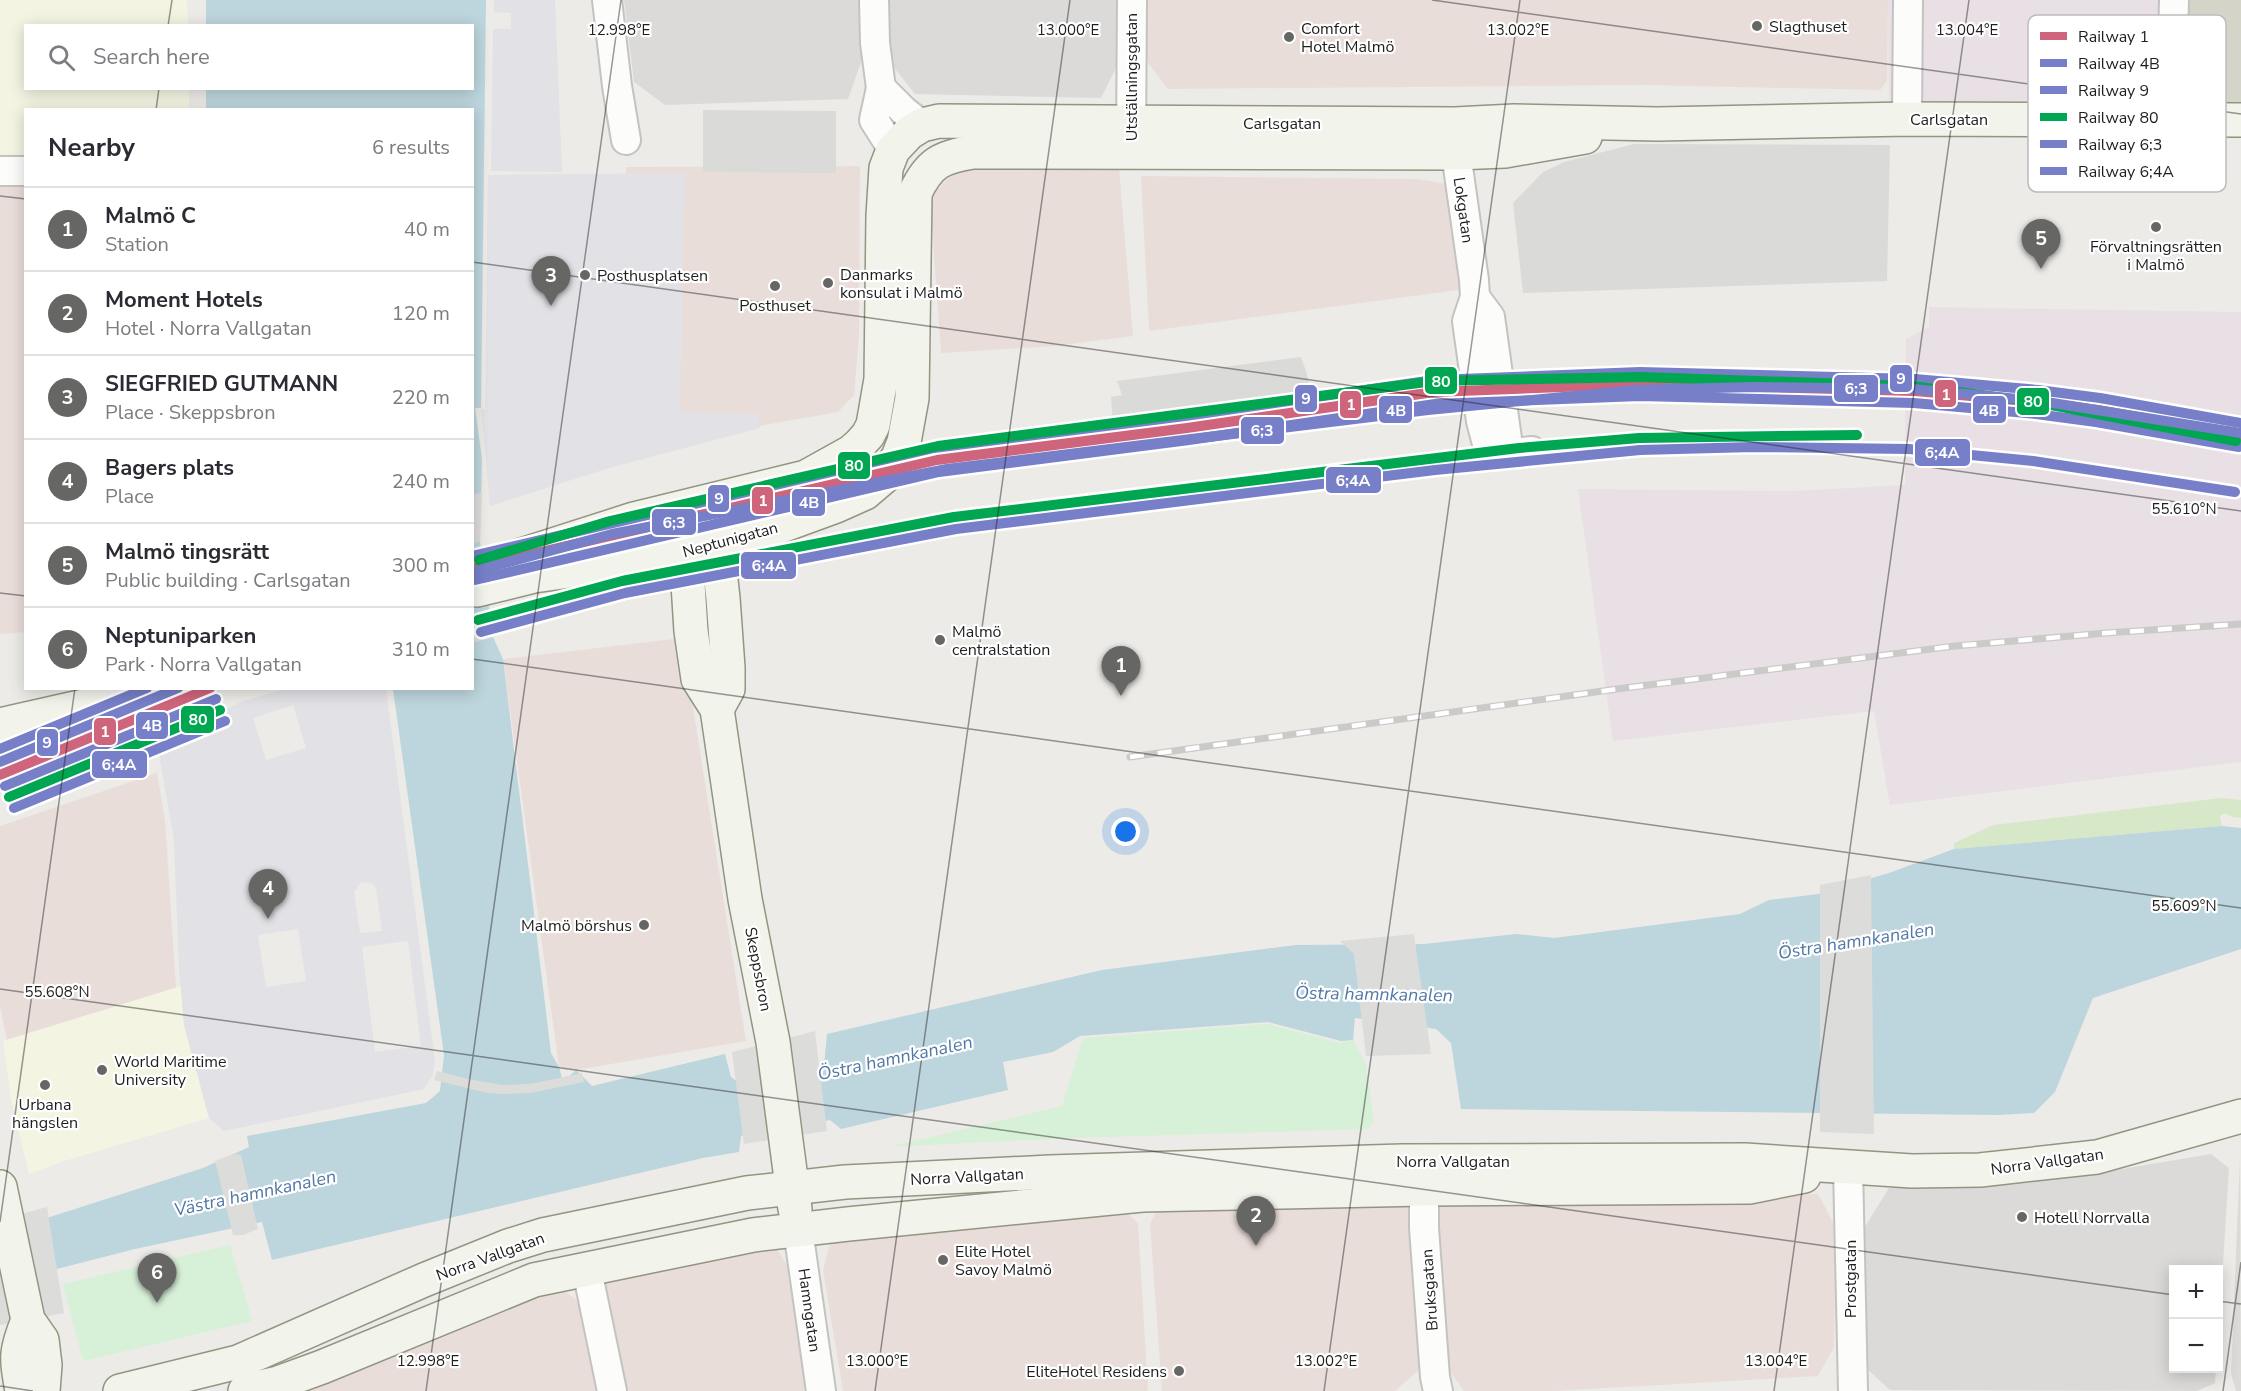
<!DOCTYPE html>
<meta charset="utf-8">
<style>
body{margin:0;font-family:"Nunito Sans",sans-serif;background:#f2f2f3;color:#2b2b33}
.controls{position:absolute;right:18px;bottom:18px;display:grid;overflow:hidden;border-radius:0px;box-shadow:0 3px 15px #0003}
.controls button{width:54px;height:54px;display:grid;place-items:center;padding:0;border:0;border-bottom:2px solid #e1e1e2;background:#fff;color:#2b2b33;font:30px sans-serif}
.you{position:absolute;left:1126px;top:832px;width:21px;height:21px;margin:-15px;border:4px solid #fff;border-radius:50%;background:#1a73e8;box-shadow:0 0 0 9px #1a73e833}
.badge{display:grid;place-items:center;width:39px;height:39px;border-radius:50%;background:#666664;color:#fff;font-size:20px;font-weight:700}
.pin{position:absolute;translate:-50% -50px;filter:drop-shadow(0 2px 3px #0008)}
.pin::after{content:'';position:absolute;top:32px;width:21px;height:18px;background:inherit;clip-path:polygon(0 0,100% 0,50% 100%)}
.list{margin:0;padding:0;list-style:none}
h2{display:flex;justify-content:space-between;align-items:center;height:78px;margin:0;padding:0 24px;font-size:26px}
h2 small{font-size:20px;font-weight:400;color:#7c7c81}
.list li{display:grid;grid-template-columns:39px 1fr auto;gap:18px;align-items:center;box-sizing:border-box;height:84px;padding:0 24px;border-top:2px solid #e1e1e2}
.list b{display:block;font-size:22px;white-space:nowrap}
.list p{margin:0;font-size:20px;white-space:nowrap;color:#7c7c81}
.list em{font-size:20px;font-style:normal;color:#7c7c81}
.icon{flex:none;width:33px;height:33px;fill:none;stroke:currentColor;stroke-width:2;stroke-linecap:round;stroke-linejoin:round}
.map{position:relative;flex:none;width:2241px;height:1391px;overflow:hidden}
.search{position:absolute;background:#fff;box-shadow:0 3px 15px #0003;left:24px;top:24px;width:450px;height:66px;display:flex;align-items:center;gap:15px;box-sizing:border-box;padding:0 21px;border-radius:0px;color:#7c7c81;font-size:22px}
.panel{position:absolute;background:#fff;box-shadow:0 3px 15px #0003;left:24px;top:108px;width:450px;height:582px;border-radius:0px}
.map>svg:first-child{display:block}
.residential{fill:#dbdad8}
.commercial{fill:#e9ddd9}
.industrial{fill:#e9e0e5}
.education{fill:#f4f4e3}
.religious{fill:#dadad8}
.construction{fill:#d4d4c9}
.grass{fill:#d7e8c8}
.park{fill:#d7f0d8}
.plaza{fill:#e2e1e5;fill-rule:evenodd}
.water{fill:#bdd5dd}
.pier{fill:#dcdcda}
.lines{fill:none;stroke-linecap:round;stroke-linejoin:round}
.street-casing{stroke:#c3c3c1;stroke-width:32}
.secondary-casing{stroke:#929580;stroke-width:36}
.street{stroke:#fcfcfb;stroke-width:28}
.secondary{stroke:#f2f3eb;stroke-width:33}
.rail-casing{stroke:#cacac9;stroke-width:7}
.rail{stroke:#fff;stroke-width:4.5;stroke-dasharray:14;stroke-linecap:butt}
.rail-1-casing{stroke:#fff;stroke-width:15}
.rail-2-casing{stroke:#fff;stroke-width:15}
.rail-3-casing{stroke:#fff;stroke-width:15}
.rail-4-casing{stroke:#fff;stroke-width:15}
.rail-5-casing{stroke:#fff;stroke-width:15}
.rail-6-casing{stroke:#fff;stroke-width:15}
.rail-1{stroke:#cf657c;stroke-width:10}
.rail-2{stroke:#767fc8;stroke-width:10}
.rail-3{stroke:#767fc8;stroke-width:10}
.rail-4{stroke:#00a651;stroke-width:10}
.rail-5{stroke:#767fc8;stroke-width:10}
.rail-6{stroke:#767fc8;stroke-width:10}
.ticks{fill:none;stroke:#1e1e1e;stroke-width:1.5;stroke-opacity:0.45}
.poi-dot{fill:#666664;stroke:#fff;stroke-width:2}
.labels{text-anchor:middle;stroke-width:4.5;stroke-linejoin:round;paint-order:stroke}
.poi-label{font-size:16px;fill:#1e1e1e;stroke:#fff;text-anchor:start}
.street-label{font-size:16px;fill:#1e1e1e;stroke:#fff}
.water-label{font-size:18px;font-style:italic;fill:#5278a6;stroke:#fff}
.key{fill:#fff;stroke:#bcbcbc;stroke-width:1.5}
.key-label{font-size:16px;fill:#1e1e1e}
.ticks-label{font-size:15px;text-anchor:middle;fill:#1e1e1e;stroke:#fff;stroke-width:4.5;stroke-linejoin:round;paint-order:stroke}
.line-badge{stroke:#fff;stroke-width:2}
.badge-label{font-size:16px;text-anchor:middle;font-weight:bold;fill:#fff}
</style>
<div class="map">
<svg width="2241" height="1391" viewBox="0 0 2241 1391">
<rect width="100%" height="100%" fill="#ecebe7"/>
<g class="residential">
<polygon points="624,0 866,0 866,48 848,99 665,105 634,82"/>
<polygon points="888,0 1119,0 1118,64 1101,98 915,94 888,60"/>
<polygon points="2211,1154 2229,1168 2219,1328 2218,1270 2174,1270 2174,1368 2216,1369 2215,1383 2197,1391 1890,1390 1866,1368 1863,1230 1889,1188 2116,1170"/>
<polygon points="2240,1159 2241,1391 2236,1391 2231,1374"/>
</g>
<g class="commercial">
<polygon points="1145,0 1888,0 1887,81 1880,90 1643,85 1168,89 1145,59"/>
<polygon points="962,164 1119,169 1133,336 1055,346 941,353 930,197"/>
<polygon points="860,166 859,335 854,395 838,412 648,446 624,401 626,167"/>
<polygon points="1141,176 1416,179 1461,186 1459,290 1149,331"/>
<polygon points="0,177 25,177 25,632 0,634"/>
<polygon points="682,638 746,1041 576,1070 559,1067 503,659"/>
<polygon points="157,773 165,820 178,1018 23,1122 0,1006 0,826"/>
<polygon points="1818,1194 1836,1228 1834,1347 1818,1376 1554,1391 1464,1391 1445,1365 1431,1225 1441,1198"/>
<polygon points="1162,1201 1408,1204 1419,1370 1395,1391 1162,1391 1150,1224"/>
<polygon points="1119,1206 1138,1223 1148,1391 843,1391 823,1270 832,1236"/>
<polygon points="777,1249 793,1275 808,1391 617,1391 598,1302 605,1276"/>
<polygon points="556,1284 585,1307 604,1391 307,1391 312,1379"/>
</g>
<g class="industrial">
<polygon points="1888,0 2241,0 2241,117 1889,109"/>
<polygon points="1929,307 2241,312 2241,762 1890,805 1874,711 1613,741 1578,489 1793,491 1905,485 1906,339 1929,327"/>
</g>
<g class="education">
<polygon points="0,0 187,0 188,25 26,26 26,88 189,89 189,109 26,110 25,156 0,157"/>
<polygon points="181,986 184,1025 209,1118 61,1162 29,1174 11,1099 3,1041"/>
</g>
<g class="religious">
<polygon points="703,110 836,111 836,173 703,172"/>
<polygon points="1634,144 1890,145 1887,281 1523,293 1513,203 1543,172 1564,162"/>
<polygon points="1301,357 1307,374 1310,392 1306,410 1125,435 1124,417 1118,417 1113,425 1111,397 1122,395 1117,381"/>
</g>
<polygon class="construction" points="2183,0 2241,0 2241,106 2182,106"/>
<polygon class="grass" points="2221,798 2241,800 2241,818 2232,817 2225,813 2220,816 2222,826 1954,849 1954,843 1993,825"/>
<g class="park">
<polygon points="1267,1024 1340,1043 1353,1040 1366,1064 1374,1122 1368,1129 1071,1138 889,1147 1062,1106 1083,1038"/>
<polygon points="230,1245 252,1321 83,1361 63,1284"/>
</g>
<g class="plaza">
<polygon points="494,0 555,0 562,172 491,171 493,29 511,29 511,13 494,12"/>
<polygon points="685,173 680,412 758,414 760,428 609,468 490,506 481,409 485,409 488,175"/>
<path d="M284 689H386L435 1061 433 1075 424 1089 224 1131 209 1118 184 1025 179 969 174 840 158 749 181 740 220 712 241 702ZM293 705 306 748 266 760 253 718ZM361 882 372 883 376 888 382 931 360 933 354 892ZM298 929 306 981 266 987 258 935ZM408 941 421 1046 375 1052 362 947Z"/>
</g>
<polygon class="water" points="206,0 486,0 481,408 475,408 482,459 480,541 493,637 503,659 551,1053 559,1067 563,1082 576,1070 592,1086 725,1054 731,1077 735,1080 821,1070 824,1065 827,1034 1102,970 1296,945 1424,944 1516,934 1554,938 1740,914 1769,900 1818,894 1889,873 1954,849 2222,826 2241,828 2241,949 2093,998 2055,1092 2034,1113 1997,1115 1461,1109 1451,1043 1436,1029 1355,1018 1353,1040 1341,1041 1268,1022 1080,1036 1053,1052 1003,1062 1008,1090 841,1129 830,1120 741,1136 739,1152 703,1158 272,1260 262,1222 135,1249 14,1280 0,1233 203,1168 249,1147 247,1136 426,1103 440,1091 444,1055 393,689 472,688 472,110 206,109 206,89 472,88 472,26 206,25"/>
<g class="pier">
<polygon points="482,492 480,541 473,544 473,495"/>
<polygon points="490,617 493,637 473,643 473,623"/>
<polygon points="1871,875 1874,1134 1820,1132 1820,885"/>
<polygon points="1414,934 1431,1054 1366,1056 1354,954 1340,941"/>
<polygon points="815,1031 827,1131 744,1144 732,1052"/>
<polygon points="437,1071 468,1079 503,1085 530,1084 582,1073 584,1082 531,1093 502,1094 487,1093 434,1080"/>
<polygon points="233,1154 241,1155 258,1229 243,1235 233,1235 215,1161"/>
<polygon points="47,1207 64,1313 0,1325 0,1220"/>
</g>
<g class="lines">
<g class="street-casing">
<g id="street">
<polyline points="607,0 617,86 626,140"/>
<polyline points="874,0 875,43 881,88"/>
<polyline points="1907,119 1908,0"/>
<polyline points="2171,119 2174,0"/>
<polyline points="1455,132 1456,153 1474,280 1475,297 1467,321 1481,421 1487,444 1497,455 1532,451"/>
<polyline points="1131,143 1132,0"/>
<polyline points="893,150 874,120 881,88 904,111 922,125"/>
<polyline points="0,171 26,171"/>
<polyline points="1475,297 1490,317 1507,439 1504,447"/>
<polyline points="1424,1166 1424,1228 1435,1377 1438,1391"/>
<polyline points="1848,1167 1853,1391"/>
<polyline points="798,1230 821,1391"/>
<polyline points="587,1270 612,1391"/>
</g>
</g>
<g class="secondary-casing">
<g id="secondary">
<polyline points="708,526 717,546 723,598 728,668 728,689 717,709"/>
<polyline points="688,529 687,568 691,631 698,679 717,709 745,899 773,1042 795,1209"/>
<polyline points="472,571 634,519 806,477 851,452 859,445 868,435 873,425 881,379 883,216 886,168 893,150 909,133 922,125 939,121 1455,124 1514,121 1658,124 1907,119 2241,120"/>
<path d="M477 590 534 576 641 561 717 546 762 533 836 506 865 493 885 476 898 457 904 442 912 398 915 193C929 163 941 157 973 152L1456 153 1505 151 1585 137"/>
<polyline points="0,725 88,705 135,689"/>
<polyline points="0,760 62,740 195,688"/>
<polyline points="0,1187 28,1320 42,1340 45,1365 43,1391"/>
<path d="M22 1391C16 1357 15 1352 28 1320"/>
<polyline points="120,1391 238,1362 424,1280 508,1246 543,1235 747,1193 845,1182 1050,1172 1402,1161 1745,1160 1912,1171 1980,1170 2097,1157 2241,1116"/>
<polyline points="245,1391 278,1383 322,1367 534,1280 753,1235 848,1224 1142,1195 1424,1189 1749,1187 1804,1176"/>
</g>
</g>
<use href="#street" class="street"/>
<use href="#secondary" class="secondary"/>
<g class="rail-casing">
<polyline id="rail" points="1130,757 1617,689 1955,646 2106,633 2241,624"/>
</g>
<use href="#rail" class="rail"/>
<g class="rail-1-casing">
<g id="rail-1">
<polyline points="472,568 937,460 1187,428 1434,392 1640,384 1915,391 2037,402 2098,410 2241,435"/>
<polyline points="0,775 210,688"/>
</g>
</g>
<g class="rail-2-casing">
<g id="rail-2">
<polyline points="475,580 939,472 1189,440 1435,404 1640,396 1914,403 2036,414 2096,422 2239,447"/>
<polyline points="5,786 216,699"/>
</g>
</g>
<g class="rail-3-casing">
<g id="rail-3">
<polyline points="472,556 934,448 1185,416 1434,380 1640,372 1915,379 2038,390 2100,398 2241,423"/>
<polyline points="0,762 178,688"/>
</g>
</g>
<g class="rail-4-casing">
<g id="rail-4">
<polyline points="479,560 610,521 938,446 1434,381 1640,377 1911,386 2036,402 2236,441"/>
<polyline points="478,620 622,581 954,517 1519,448 1639,438 1857,435"/>
<polyline points="9,797 220,710"/>
</g>
</g>
<g class="rail-5-casing">
<g id="rail-5">
<polyline points="472,572 612,534 947,469 1428,410 1636,390 1753,387 1913,389 2040,401 2241,433"/>
<polyline points="0,749 147,688"/>
</g>
</g>
<g class="rail-6-casing">
<g id="rail-6">
<polyline points="481,632 625,593 956,529 1435,470 1640,450 1753,447 1909,449 2033,461 2235,492"/>
<polyline points="14,808 225,721"/>
</g>
</g>
<use href="#rail-1" class="rail-1"/>
<use href="#rail-2" class="rail-2"/>
<use href="#rail-3" class="rail-3"/>
<use href="#rail-4" class="rail-4"/>
<use href="#rail-5" class="rail-5"/>
<use href="#rail-6" class="rail-6"/>
</g>
<path class="ticks" d="M1432 0 2241 114M168 26 172 0M156 110 159 88M0 196 26 199M472 262 2241 511M0 593 26 596M472 659 2241 908M0 989 2174 1295M0 1222 75 688M2218 1301 2241 1304M0 1386 33 1391M426 1391 621 0M875 1391 1070 0M1324 1391 1520 0M1774 1391 1969 0M2223 1391 2241 1262"/>
<g class="poi-dot">
<circle cx="1757" cy="26" r="6"/>
<circle cx="1289" cy="37" r="6"/>
<circle cx="2156" cy="227" r="6"/>
<circle cx="585" cy="275" r="6"/>
<circle cx="828" cy="283" r="6"/>
<circle cx="775" cy="286" r="6"/>
<circle cx="940" cy="640" r="6"/>
<circle cx="644" cy="925" r="6"/>
<circle cx="102" cy="1070" r="6"/>
<circle cx="45" cy="1085" r="6"/>
<circle cx="2022" cy="1217" r="6"/>
<circle cx="943" cy="1260" r="6"/>
<circle cx="1179" cy="1371" r="6"/>
</g>
<g class="labels">
<g class="poi-label">
<text x="1769" y="32">Slagthuset</text>
<text x="1301" y="34">Comfort<tspan x="1301" dy="18">Hotel Malmö</tspan></text>
<text x="2156" y="252" text-anchor="middle">Förvaltningsrätten<tspan x="2156" dy="18">i Malmö</tspan></text>
<text x="840" y="280">Danmarks<tspan x="840" dy="18">konsulat i Malmö</tspan></text>
<text x="597" y="281">Posthusplatsen</text>
<text x="775" y="311" text-anchor="middle">Posthuset</text>
<text x="952" y="637">Malmö<tspan x="952" dy="18">centralstation</tspan></text>
<text x="632" y="931" text-anchor="end">Malmö börshus</text>
<text x="114" y="1067">World Maritime<tspan x="114" dy="18">University</tspan></text>
<text x="45" y="1110" text-anchor="middle">Urbana<tspan x="45" dy="18">hängslen</tspan></text>
<text x="2034" y="1223">Hotell Norrvalla</text>
<text x="955" y="1257">Elite Hotel<tspan x="955" dy="18">Savoy Malmö</tspan></text>
<text x="1167" y="1377" text-anchor="end">EliteHotel Residens</text>
</g>
<g class="street-label">
<text transform="translate(1131 77) rotate(-90)" y="6">Utställningsgatan</text>
<text x="1949" y="125">Carlsgatan</text>
<text x="1282" y="129">Carlsgatan</text>
<text transform="translate(1464 210) rotate(82)" y="6">Lokgatan</text>
<text transform="translate(730 539) rotate(-15)" y="6">Neptunigatan</text>
<text transform="translate(759 969) rotate(79)" y="6">Skeppsbron</text>
<text x="1453" y="1167">Norra Vallgatan</text>
<text transform="translate(2047 1161) rotate(-8)" y="6">Norra Vallgatan</text>
<text transform="translate(967 1176) rotate(-3)" y="6">Norra Vallgatan</text>
<text transform="translate(490 1256) rotate(-20)" y="6">Norra Vallgatan</text>
<text transform="translate(1850 1279) rotate(-90)" y="6">Prostgatan</text>
<text transform="translate(1429 1290) rotate(-94)" y="6">Bruksgatan</text>
<text transform="translate(810 1310) rotate(82)" y="6">Hamngatan</text>
</g>
<g class="water-label">
<text transform="translate(1856 941) rotate(-9)" y="6">Östra hamnkanalen</text>
<text transform="translate(1374 994) rotate(1)" y="6">Östra hamnkanalen</text>
<text transform="translate(895 1058) rotate(-12)" y="6">Östra hamnkanalen</text>
<text transform="translate(255 1193) rotate(-12)" y="6">Västra hamnkanalen</text>
</g>
</g>
<rect x="2028" y="15" width="198" height="177" rx="9" class="key"/>
<rect x="2040" y="32" width="27" height="8" fill="#cf657c"/>
<rect x="2040" y="59" width="27" height="8" fill="#767fc8"/>
<rect x="2040" y="86" width="27" height="8" fill="#767fc8"/>
<rect x="2040" y="113" width="27" height="8" fill="#00a651"/>
<rect x="2040" y="140" width="27" height="8" fill="#767fc8"/>
<rect x="2040" y="167" width="27" height="8" fill="#767fc8"/>
<g class="key-label">
<text x="2078" y="42">Railway 1</text>
<text x="2078" y="69">Railway 4B</text>
<text x="2078" y="96">Railway 9</text>
<text x="2078" y="123">Railway 80</text>
<text x="2078" y="150">Railway 6;3</text>
<text x="2078" y="177">Railway 6;4A</text>
</g>
<g class="ticks-label">
<text x="619" y="35">12.998°E</text>
<text x="1068" y="35">13.000°E</text>
<text x="1518" y="35">13.002°E</text>
<text x="1967" y="35">13.004°E</text>
<text x="2184" y="514">55.610°N</text>
<text x="2184" y="911">55.609°N</text>
<text x="57" y="997">55.608°N</text>
<text x="428" y="1366">12.998°E</text>
<text x="877" y="1366">13.000°E</text>
<text x="1326" y="1366">13.002°E</text>
<text x="1776" y="1366">13.004°E</text>
</g>
<g class="line-badge">
<rect x="1889" y="364" width="24" height="29" rx="6" fill="#767fc8"/>
<rect x="1424" y="366" width="34" height="29" rx="6" fill="#00a651"/>
<rect x="1833" y="374" width="46" height="29" rx="6" fill="#767fc8"/>
<rect x="1934" y="379" width="23" height="29" rx="6" fill="#cf657c"/>
<rect x="1294" y="384" width="24" height="29" rx="6" fill="#767fc8"/>
<rect x="2016" y="387" width="34" height="29" rx="6" fill="#00a651"/>
<rect x="1339" y="390" width="23" height="29" rx="6" fill="#cf657c"/>
<rect x="1378" y="395" width="35" height="29" rx="6" fill="#767fc8"/>
<rect x="1972" y="395" width="35" height="29" rx="6" fill="#767fc8"/>
<rect x="1240" y="416" width="45" height="29" rx="6" fill="#767fc8"/>
<rect x="1914" y="438" width="57" height="29" rx="6" fill="#767fc8"/>
<rect x="837" y="451" width="34" height="29" rx="6" fill="#00a651"/>
<rect x="1325" y="466" width="57" height="28" rx="6" fill="#767fc8"/>
<rect x="707" y="484" width="23" height="29" rx="6" fill="#767fc8"/>
<rect x="751" y="486" width="23" height="29" rx="6" fill="#cf657c"/>
<rect x="791" y="488" width="35" height="29" rx="6" fill="#767fc8"/>
<rect x="651" y="508" width="46" height="28" rx="6" fill="#767fc8"/>
<rect x="740" y="551" width="57" height="29" rx="6" fill="#767fc8"/>
<rect x="180" y="705" width="35" height="29" rx="6" fill="#00a651"/>
<rect x="135" y="711" width="34" height="29" rx="6" fill="#767fc8"/>
<rect x="93" y="717" width="24" height="29" rx="6" fill="#cf657c"/>
<rect x="36" y="728" width="23" height="29" rx="6" fill="#767fc8"/>
<rect x="91" y="750" width="57" height="29" rx="6" fill="#767fc8"/>
</g>
<g class="badge-label">
<text x="1901" y="384">9</text>
<text x="1441" y="387">80</text>
<text x="1856" y="394">6;3</text>
<text x="1946" y="400">1</text>
<text x="1306" y="404">9</text>
<text x="2033" y="407">80</text>
<text x="1351" y="410">1</text>
<text x="1396" y="416">4B</text>
<text x="1989" y="416">4B</text>
<text x="1262" y="436">6;3</text>
<text x="1942" y="458">6;4A</text>
<text x="854" y="471">80</text>
<text x="1353" y="486">6;4A</text>
<text x="719" y="504">9</text>
<text x="763" y="506">1</text>
<text x="809" y="508">4B</text>
<text x="674" y="528">6;3</text>
<text x="769" y="571">6;4A</text>
<text x="198" y="725">80</text>
<text x="152" y="731">4B</text>
<text x="105" y="737">1</text>
<text x="47" y="748">9</text>
<text x="119" y="770">6;4A</text>
</g>
</svg>
<div class="controls">
<button>+</button>
<button>−</button>
</div>
<div class="you"></div>
<div class="pin badge" style="left:1121px;top:696px">1</div>
<div class="pin badge" style="left:1256px;top:1246px">2</div>
<div class="pin badge" style="left:551px;top:306px">3</div>
<div class="pin badge" style="left:268px;top:919px">4</div>
<div class="pin badge" style="left:2041px;top:269px">5</div>
<div class="pin badge" style="left:157px;top:1303px">6</div>
<div class="search"><svg class="icon" aria-label="search" viewBox="0 0 24 24"><circle cx="10" cy="10" r="6"/><path d="M15 15l6 6"/></svg>Search here</div>
<section class="panel">
<h2>Nearby<small>6 results</small></h2>
<ul class="list">
<li><span class="badge">1</span><div><b>Malmö C</b><p>Station</p></div><em>40 m</em></li>
<li><span class="badge">2</span><div><b>Moment Hotels</b><p>Hotel · Norra Vallgatan</p></div><em>120 m</em></li>
<li><span class="badge">3</span><div><b>SIEGFRIED GUTMANN</b><p>Place · Skeppsbron</p></div><em>220 m</em></li>
<li><span class="badge">4</span><div><b>Bagers plats</b><p>Place</p></div><em>240 m</em></li>
<li><span class="badge">5</span><div><b>Malmö tingsrätt</b><p>Public building · Carlsgatan</p></div><em>300 m</em></li>
<li><span class="badge">6</span><div><b>Neptuniparken</b><p>Park · Norra Vallgatan</p></div><em>310 m</em></li>
</ul>
</section>
</div>
